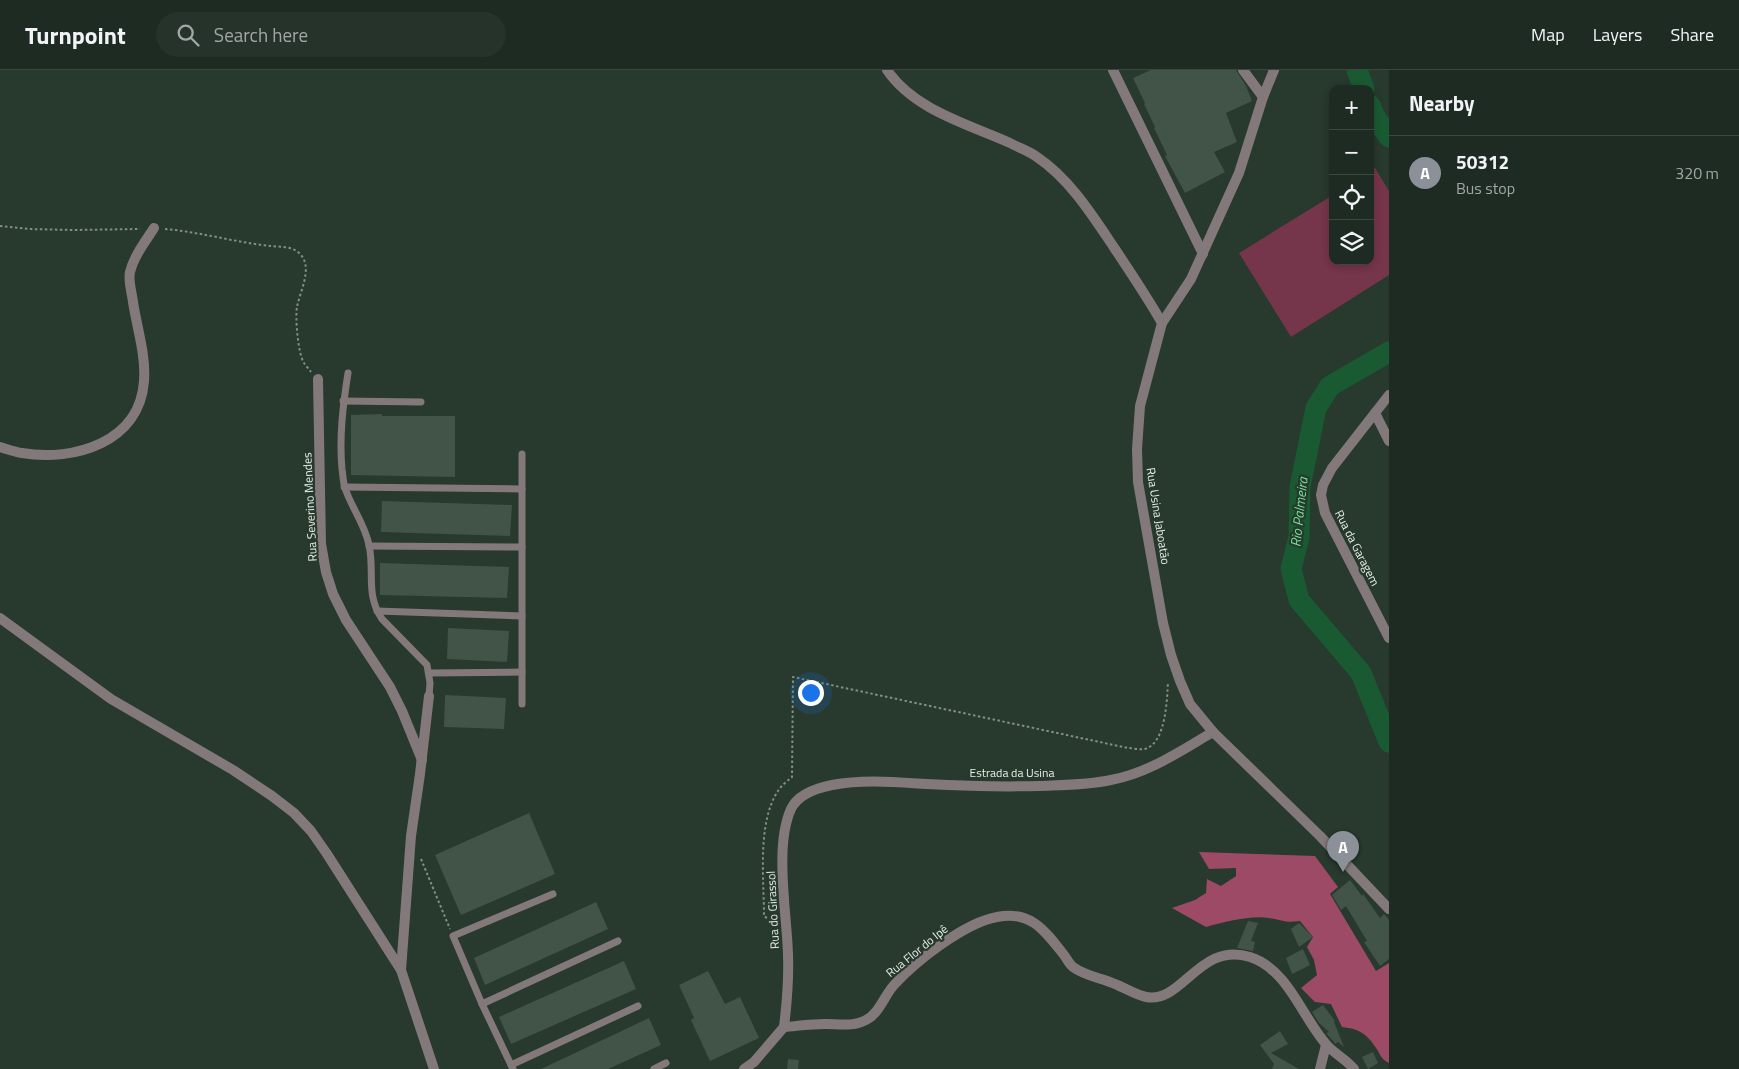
<!DOCTYPE html>
<meta charset="utf-8">
<style>
body{margin:0;font-family:"Titillium Web",sans-serif;background:#26332a;color:#f1f3f6}
.controls{position:absolute;right:15px;top:15px;display:grid;overflow:hidden;border-radius:10px;box-shadow:0 2px 8px #0003}
.controls button{width:45px;height:45px;display:grid;place-items:center;padding:0;border:0;border-bottom:1px solid #3c4740;background:#1e2b22;color:#f1f3f6;font:25px sans-serif}
.you{position:absolute;left:810px;top:622px;width:18px;height:18px;margin:-12px;border:4px solid #fff;border-radius:50%;background:#1a73e8;box-shadow:0 0 0 8px #1a73e833}
.badge{display:grid;place-items:center;width:32px;height:32px;border-radius:50%;background:#8c9099;color:#fff;font-size:16px;font-weight:700}
.pin{position:absolute;translate:-50% -41px;filter:drop-shadow(0 1px 2px #0008)}
.pin::after{content:'';position:absolute;top:26px;width:18px;height:15px;background:inherit;clip-path:polygon(0 0,100% 0,50% 100%)}
.list{margin:0;padding:0;list-style:none}
h2{display:flex;justify-content:space-between;align-items:center;height:65px;margin:0;padding:0 20px;font-size:21px}
h2 small{font-size:16px;font-weight:400;color:#a1a7a5}
.list li{display:grid;grid-template-columns:32px 1fr auto;gap:15px;align-items:center;box-sizing:border-box;height:75px;padding:0 20px;border-top:1px solid #3c4740}
.list b{display:block;font-size:19px;white-space:nowrap}
.list p{margin:0;font-size:16px;white-space:nowrap;color:#a1a7a5}
.list em{font-size:16px;font-style:normal;color:#a1a7a5}
.icon{flex:none;width:28px;height:28px;fill:none;stroke:currentColor;stroke-width:2;stroke-linecap:round;stroke-linejoin:round}
.map{position:relative;flex:none;width:1389px;height:999px;overflow:hidden}
header{display:flex;align-items:center;gap:30px;box-sizing:border-box;height:70px;padding:0 25px;background:#1e2b22;border-bottom:1px solid #3c4740}
header strong{font-size:24px}
nav{display:flex;gap:28px;margin-inline-start:auto;font-size:18px}
.search{width:350px;height:45px;background:#26332a;display:flex;align-items:center;gap:12px;box-sizing:border-box;padding:0 18px;border-radius:28px;color:#a1a7a5;font-size:19px}
main{display:flex}
aside{flex:1;background:#1e2b22}
.map>svg:first-child{display:block}
.green{fill:#75354b}
.forest{fill:#9d4a67}
.lines{fill:none;stroke-linecap:round;stroke-linejoin:round}
.river{stroke:#1a5a33;stroke-width:21}
.building{fill:#425447}
.path{stroke:#818f85;stroke-width:2;stroke-dasharray:2.5 2.5;stroke-linecap:butt}
.service{stroke:#83797b;stroke-width:7}
.minor{stroke:#83797b;stroke-width:10}
.tertiary{stroke:#83797b;stroke-width:10}
.labels{text-anchor:middle;stroke-width:4.5;stroke-linejoin:round;paint-order:stroke}
.street-label{font-size:12px;fill:#e5efe7;stroke:#28392d}
.water-label{font-size:14px;font-style:italic;fill:#74e199;stroke:#28392d}
</style>
<header>
<strong>Turnpoint</strong>
<div class="search"><svg class="icon" aria-label="search" viewBox="0 0 24 24"><circle cx="10" cy="10" r="6"/><path d="M15 15l6 6"/></svg>Search here</div>
<nav><a>Map</a><a>Layers</a><a>Share</a></nav>
</header>
<main>
<div class="map">
<svg width="1389" height="999" viewBox="0 0 1389 999">
<rect width="100%" height="100%" fill="#28392d"/>
<polygon class="green" points="1375,98 1389,121 1389,205 1291,267 1239,183 1333,125 1333,191 1370,191 1370,101"/>
<path class="forest" d="M1199 782 1315 786 1338 817 1330 824 1376 901 1389 893V993C1383 990 1381 987 1378 981 1368 965 1361 959 1342 957L1331 934 1315 932 1301 918 1317 905 1314 890 1307 877 1313 867 1300 851C1284 853 1284 850 1269 848 1251 845 1224 852 1206 857L1172 838 1195 830 1206 823 1207 809 1221 816 1236 806V798L1209 799Z"/>
<g class="lines">
<g class="river">
<polyline points="1357,0 1364,19"/>
<polyline points="1370,35 1375,47 1389,67"/>
<polyline points="1389,282 1330,316 1316,338 1300,417 1299,467 1291,499 1299,530 1361,603 1389,672"/>
</g>
</g>
<g class="building">
<polygon points="1151,0 1236,0 1246,16 1252,31 1226,43 1237,72 1214,82 1225,102 1185,123 1165,86 1167,85 1154,58 1155,57 1144,34 1145,33 1133,8"/>
<polygon points="382,344 382,346 455,346 455,407 351,405 351,345"/>
<polygon points="382,431 512,435 510,466 381,462"/>
<polygon points="380,493 509,497 507,528 380,525"/>
<polygon points="448,558 509,561 507,592 447,589"/>
<polygon points="445,625 506,628 504,659 444,657"/>
<polygon points="529,743 555,804 461,845 435,785"/>
<polygon points="1350,810 1362,826 1363,824 1380,848 1384,844 1389,850 1389,889 1380,896 1364,872 1367,871 1346,836 1341,840 1332,825"/>
<polygon points="596,832 608,859 485,915 474,888"/>
<polygon points="1248,851 1258,853 1251,871 1255,872 1253,881 1237,878"/>
<polygon points="1299,853 1313,867 1299,877 1291,859"/>
<polygon points="1303,879 1310,895 1292,904 1286,888"/>
<polygon points="624,891 636,919 511,974 499,947"/>
<polygon points="708,901 725,934 740,927 759,968 710,991 691,950 694,948 679,915"/>
<polygon points="1323,935 1335,951 1334,952 1344,977 1338,972 1335,974 1334,972 1326,963 1329,962 1319,953 1312,942"/>
<polygon points="649,948 661,975 608,999 541,999"/>
<polygon points="1280,961 1288,974 1271,983 1299,999 1272,999 1274,994 1260,975"/>
<polygon points="1373,982 1378,993 1368,999 1362,987"/>
<polygon points="788,989 799,990 798,999 787,999"/>
</g>
<g class="lines">
<g class="path">
<polyline points="0,156 29,159 73,160 140,159"/>
<path d="M165 159C200 162 234 172 270 176 279 177 292 176 299 183 314 196 300 221 297 237 295 247 298 284 304 293 306 296 309 299 311 302"/>
<polyline points="421,789 450,859"/>
<path d="M775 854 764 846C764 810 757 752 778 721 781 716 787 711 792 707L793 607 1128 678C1133 678 1140 680 1144 679 1166 675 1167 629 1168 612"/>
</g>
<g class="service">
<path d="M348 303C343 335 339 367 342 399 343 405 343 412 345 418 351 437 365 454 369 475 375 502 365 524 382 549L427 595 430 613 429 626"/>
<polyline points="343,331 421,332"/>
<polyline points="344,417 522,419"/>
<polyline points="369,476 522,477"/>
<polyline points="377,541 522,546"/>
<polyline points="430,603 522,602"/>
<polyline points="522,634 522,384"/>
<polyline points="482,934 618,871"/>
<polyline points="511,995 638,936"/>
<polyline points="513,999 482,934 453,866 553,824"/>
<polyline points="654,999 666,993"/>
</g>
<g class="minor">
<polyline points="1113,0 1203,184"/>
<polyline points="1243,0 1263,27"/>
<polyline points="318,309 321,474 326,502 333,524 346,550 390,617 402,641 422,690"/>
<polyline points="1389,325 1332,398 1323,415 1321,425 1325,443 1389,568"/>
<polyline points="1375,343 1389,371"/>
<path d="M0 377C7 379 15 382 22 383 74 392 140 372 144 311 146 285 137 258 133 232 132 223 128 211 130 202 134 186 145 172 154 158"/>
<polyline points="0,548 111,629 233,700 272,726 294,743 311,761 327,784 401,900 434,999"/>
<polyline points="401,900 411,766 420,704 429,626"/>
<path d="M784 957C797 956 811 954 825 954 839 954 854 957 866 950 879 944 884 926 894 915 916 891 964 853 997 847 1031 840 1045 861 1064 885 1067 889 1069 894 1073 897 1085 906 1101 908 1115 914 1125 918 1136 925 1146 927 1183 934 1199 871 1250 887 1288 899 1302 947 1326 974 1333 983 1345 988 1354 999"/>
<path d="M784 957C787 932 789 910 788 885 787 844 774 776 791 739 798 724 817 718 832 715 863 709 895 712 926 714 964 716 1002 717 1040 716 1064 715 1088 715 1111 710 1149 703 1180 681 1213 662"/>
<polyline points="744,999 754,992 784,957"/>
<polyline points="1320,999 1326,975"/>
</g>
<g class="tertiary">
<path d="M887 0C914 40 968 54 1010 73 1019 78 1029 81 1037 87 1067 107 1089 140 1109 170 1127 197 1146 225 1162 253"/>
<polyline points="1274,0 1263,27 1239,103 1191,209 1162,253 1140,336 1137,379 1138,412 1163,553 1171,585 1180,611 1190,634 1213,662 1320,766 1389,839"/>
</g>
</g>
<g class="labels">
<g class="street-label">
<text transform="translate(310 437) rotate(-93)" y="4">Rua Severino Mendes</text>
<text transform="translate(1158 446) rotate(81)" y="4">Rua Usina Jaboatão</text>
<text transform="translate(1357 478) rotate(63)" y="4">Rua da Garagem</text>
<text x="1012" y="707">Estrada da Usina</text>
<text transform="translate(773 840) rotate(-93)" y="4">Rua do Girassol</text>
<text transform="translate(917 881) rotate(-39)" y="4">Rua Flor do Ipê</text>
</g>
<g class="water-label">
<text transform="translate(1299 442) rotate(-84)" y="5">Rio Palmeira</text>
</g>
</g>
</svg>
<div class="controls">
<button>+</button>
<button>−</button>
<button><svg class="icon" aria-label="locate" viewBox="0 0 24 24"><circle cx="12" cy="12" r="6"/><path d="M12 2v4M12 18v4M2 12h4M18 12h4"/></svg></button>
<button><svg class="icon" aria-label="layers" viewBox="0 0 24 24"><path d="M12 4l9 5-9 5-9-5zM3 14l9 5 9-5"/></svg></button>
</div>
<div class="you"></div>
<div class="pin badge" style="left:1343px;top:802px">A</div>
</div>
<aside>
<h2>Nearby<small></small></h2>
<ul class="list">
<li><span class="badge">A</span><div><b>50312</b><p>Bus stop</p></div><em>320 m</em></li>
</ul>
</aside>
</main>
